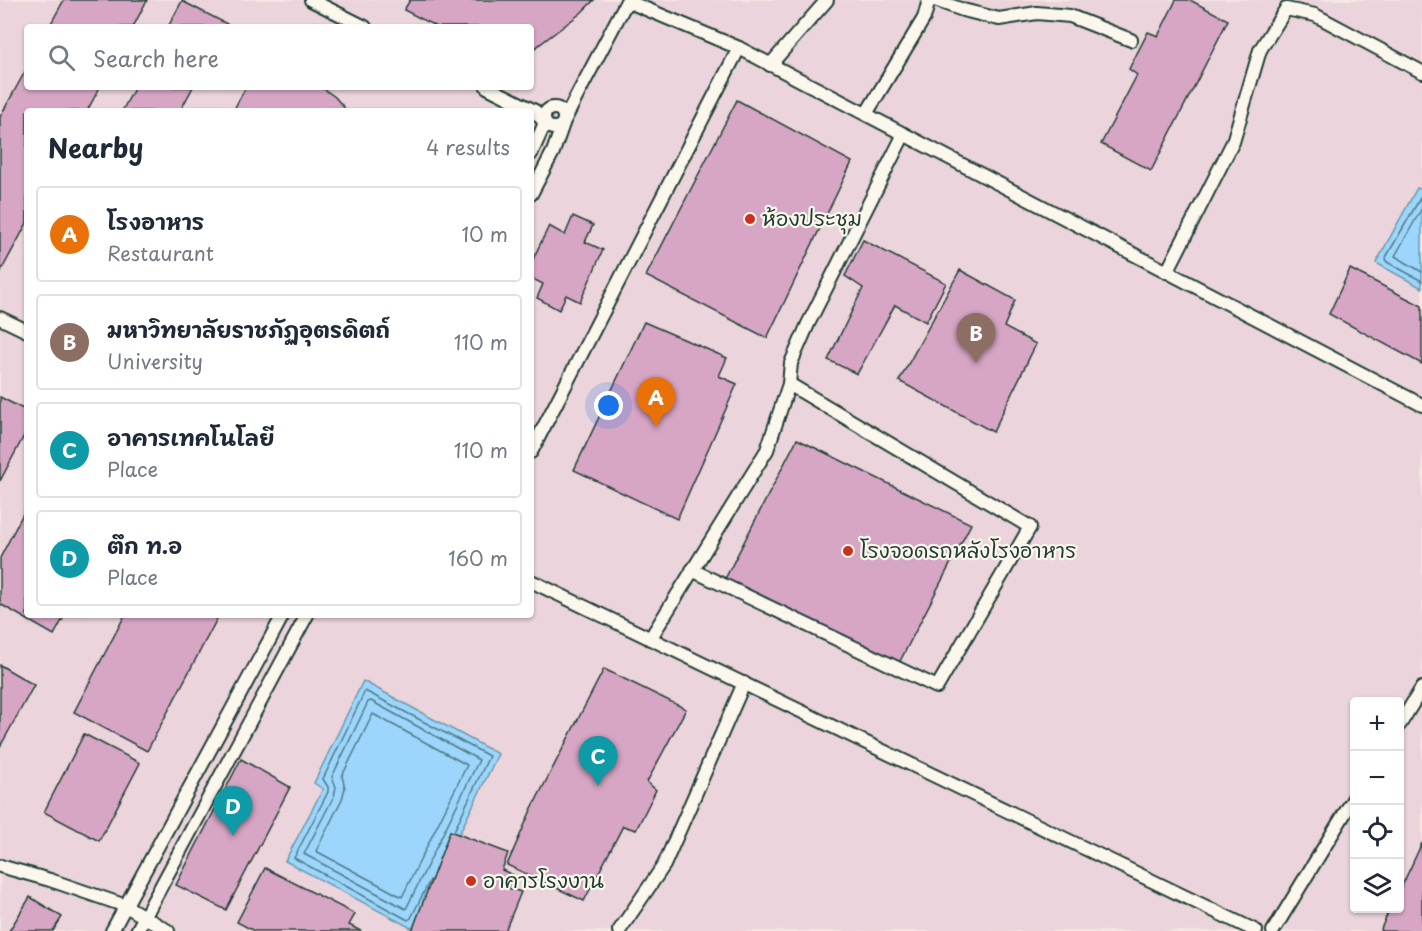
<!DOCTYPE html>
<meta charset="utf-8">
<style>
body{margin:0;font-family:"Playpen Sans","Playpen Sans Thai",sans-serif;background:#f6f6f7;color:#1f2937}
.controls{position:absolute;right:18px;bottom:18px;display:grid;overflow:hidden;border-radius:6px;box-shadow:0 2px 4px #0004}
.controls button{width:54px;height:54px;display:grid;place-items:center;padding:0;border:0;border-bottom:2px solid #e0e1e3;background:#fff;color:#1f2937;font:30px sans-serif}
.you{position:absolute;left:609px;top:406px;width:21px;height:21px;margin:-15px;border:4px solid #fff;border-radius:50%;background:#1a73e8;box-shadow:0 0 0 9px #1a73e833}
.badge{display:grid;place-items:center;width:39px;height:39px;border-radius:50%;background:#c8321e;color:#fff;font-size:20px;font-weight:700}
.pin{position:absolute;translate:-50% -50px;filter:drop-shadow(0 2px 3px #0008)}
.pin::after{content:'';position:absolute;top:32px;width:21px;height:18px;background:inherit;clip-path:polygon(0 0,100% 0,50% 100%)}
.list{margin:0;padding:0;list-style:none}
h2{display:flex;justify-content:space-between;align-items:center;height:78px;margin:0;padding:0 24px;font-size:26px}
h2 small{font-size:20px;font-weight:400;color:#747a83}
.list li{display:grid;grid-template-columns:39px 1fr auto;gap:18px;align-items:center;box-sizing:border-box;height:96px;margin:0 12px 12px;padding:0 12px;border:2px solid #e0e1e3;border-radius:6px}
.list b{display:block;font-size:22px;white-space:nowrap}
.list p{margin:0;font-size:20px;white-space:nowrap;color:#747a83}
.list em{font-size:20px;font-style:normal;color:#747a83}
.icon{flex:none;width:33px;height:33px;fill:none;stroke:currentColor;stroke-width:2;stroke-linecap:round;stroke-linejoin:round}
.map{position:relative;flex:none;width:1422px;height:931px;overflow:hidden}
.search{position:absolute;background:#fff;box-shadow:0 2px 4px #0004;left:24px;top:24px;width:510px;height:66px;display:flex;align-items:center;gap:15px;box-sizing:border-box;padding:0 21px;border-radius:6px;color:#747a83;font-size:22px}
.panel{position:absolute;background:#fff;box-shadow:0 2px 4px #0004;left:24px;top:108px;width:510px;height:510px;border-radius:6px}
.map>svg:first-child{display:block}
.built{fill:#ebd4db;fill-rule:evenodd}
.water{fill:#9cd6fc;stroke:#6a99ac;stroke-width:1.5}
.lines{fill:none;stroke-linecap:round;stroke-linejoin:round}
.shore{stroke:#517a84;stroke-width:1.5}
.building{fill:#d7a6c5;stroke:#1f3d34;stroke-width:1.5}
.service-casing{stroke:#1f3d34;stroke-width:16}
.service{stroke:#fbf7ec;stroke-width:12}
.poi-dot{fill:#c8321e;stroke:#fbf7ec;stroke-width:2}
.labels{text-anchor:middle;stroke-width:4.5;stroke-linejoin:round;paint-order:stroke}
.poi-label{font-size:21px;fill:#1f3d34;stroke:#fbf7ec;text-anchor:start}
</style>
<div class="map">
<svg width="1422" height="931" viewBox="0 0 1422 931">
<rect width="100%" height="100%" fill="#f4e7e4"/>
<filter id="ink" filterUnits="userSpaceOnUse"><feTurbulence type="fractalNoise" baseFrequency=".0167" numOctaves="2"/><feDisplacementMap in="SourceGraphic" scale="12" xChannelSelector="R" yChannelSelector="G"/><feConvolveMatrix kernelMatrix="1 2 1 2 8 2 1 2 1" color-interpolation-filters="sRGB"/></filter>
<g filter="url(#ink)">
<path class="built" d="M0 0H1422V931H0ZM27 27H531V87H27ZM27 111H531V615H27ZM1354 702H1400V908H1354Z"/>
<g class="water">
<polygon points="1417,188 1422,190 1422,288 1376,263"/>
<polygon points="363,681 498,754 413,929 285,861 323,789 314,783"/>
</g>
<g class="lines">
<g class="shore">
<polyline points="1422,195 1385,259 1387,262 1422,281"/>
<polyline points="1422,208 1395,256 1422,272"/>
<polygon points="368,702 371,701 479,760 406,909 304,854 334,796 336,787 332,777"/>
<polygon points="373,714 467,765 402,897 316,851 342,799 345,788 342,776"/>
<polyline points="430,880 411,918 408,920 294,858 328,792 328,787 323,779 365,691 489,756 454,831"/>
</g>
</g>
<g class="building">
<polygon points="64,0 147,0 133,27 49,27"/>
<polygon points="410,0 594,0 581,13 531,51 531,27 437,27 404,10"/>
<polygon points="1176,0 1190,0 1228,20 1151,171 1101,144 1137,75 1129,69 1148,32 1158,36"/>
<polygon points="182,1 227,24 225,27 168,27"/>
<polygon points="27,68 27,87 100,87 87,111 27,111 27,223 0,273 0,117"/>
<polygon points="135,87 193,87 180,111 122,111"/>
<polygon points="246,87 321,87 335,97 347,111 233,111"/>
<polygon points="737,100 852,162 767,338 646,276"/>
<polygon points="573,216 593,225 585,242 603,250 580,302 566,295 559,310 537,298 543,284 531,278 531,263 549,226 565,235"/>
<polygon points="863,240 946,283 926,322 895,305 857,374 828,360 863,288 845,276"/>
<polygon points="1350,269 1422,306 1422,364 1329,314"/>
<polygon points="960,270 1015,300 1004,327 1036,344 993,432 899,381"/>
<polygon points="644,322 727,358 719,376 737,384 677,519 574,470"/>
<polygon points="0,397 27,411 27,430 0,481"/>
<polygon points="797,439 971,524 898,665 725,579"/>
<polygon points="27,506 27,615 65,615 54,635 0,604 0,558"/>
<polygon points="125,615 219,615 147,751 74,712"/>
<polygon points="0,665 34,685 0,747"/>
<polygon points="604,669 686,709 647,782 656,790 636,830 623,826 584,901 507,865 531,810"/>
<polygon points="84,734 140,763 99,841 44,812"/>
<polygon points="241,759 290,787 226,910 176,885"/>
<polygon points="450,831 508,853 502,870 513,875 508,888 521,892 505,931 412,931"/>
<polygon points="1422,843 1422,931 1380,931 1390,908 1400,908 1400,890"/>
<polygon points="265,868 355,914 349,925 361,931 254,931 237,922"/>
<polygon points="30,897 62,917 53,931 9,931"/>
</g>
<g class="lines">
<g class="service-casing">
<g id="service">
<polyline points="311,0 365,27"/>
<polyline points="935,0 963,10 999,19 1037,13 1070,16 1131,40"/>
<polyline points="770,65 827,0"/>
<polyline points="487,87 535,111 545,123 531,154"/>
<circle cx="554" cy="118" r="10"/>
<polyline points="866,114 924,18 929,0"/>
<polyline points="531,194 553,152 564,121 580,90 627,1 739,48 1422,405"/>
<polyline points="1167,272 1233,142 1260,50 1286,9 1315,15 1422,72"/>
<polyline points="0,318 27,331"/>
<polyline points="531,452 739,48"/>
<polyline points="692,570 937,687 1030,527 789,384"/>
<polyline points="531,581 1256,931"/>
<polyline points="650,639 767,450 789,384 791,363 808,324 904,134"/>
<polyline points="1400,724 1422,688"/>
<polyline points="0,866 50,880 126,906 168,931"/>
<polyline points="112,931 283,615"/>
<polyline points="137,931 307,615"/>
<polyline points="619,931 664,865 744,683"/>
<polyline points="1273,931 1354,798"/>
</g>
</g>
<use href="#service" class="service"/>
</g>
</g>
<g class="poi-dot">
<circle cx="750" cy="219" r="6"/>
<circle cx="848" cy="551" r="6"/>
<circle cx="471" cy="881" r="6"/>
</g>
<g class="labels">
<g class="poi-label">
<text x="762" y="226">ห้องประชุม</text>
<text x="860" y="558">โรงจอดรถหลังโรงอาหาร</text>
<text x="483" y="888">อาคารโรงงาน</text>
</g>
</g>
</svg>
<div class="controls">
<button>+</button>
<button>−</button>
<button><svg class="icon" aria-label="locate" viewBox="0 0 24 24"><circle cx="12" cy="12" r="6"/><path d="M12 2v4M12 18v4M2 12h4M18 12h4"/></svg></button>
<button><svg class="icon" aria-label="layers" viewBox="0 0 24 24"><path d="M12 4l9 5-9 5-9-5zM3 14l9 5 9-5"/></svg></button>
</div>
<div class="you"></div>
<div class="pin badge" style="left:656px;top:427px;background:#e8710a">A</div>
<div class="pin badge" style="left:976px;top:363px;background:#8d6e63">B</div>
<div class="pin badge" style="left:598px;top:786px;background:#0f9aa8">C</div>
<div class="pin badge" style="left:233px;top:836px;background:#0f9aa8">D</div>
<div class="search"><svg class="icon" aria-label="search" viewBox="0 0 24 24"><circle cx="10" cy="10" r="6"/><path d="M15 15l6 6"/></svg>Search here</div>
<section class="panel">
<h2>Nearby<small>4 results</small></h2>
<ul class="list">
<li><span class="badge" style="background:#e8710a">A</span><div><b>โรงอาหาร</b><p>Restaurant</p></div><em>10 m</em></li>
<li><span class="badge" style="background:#8d6e63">B</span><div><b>มหาวิทยาลัยราชภัฏอุตรดิตถ์</b><p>University</p></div><em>110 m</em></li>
<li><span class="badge" style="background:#0f9aa8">C</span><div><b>อาคารเทคโนโลยี</b><p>Place</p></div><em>110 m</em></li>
<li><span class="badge" style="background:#0f9aa8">D</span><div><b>ตึก ท.อ</b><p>Place</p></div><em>160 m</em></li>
</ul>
</section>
</div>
